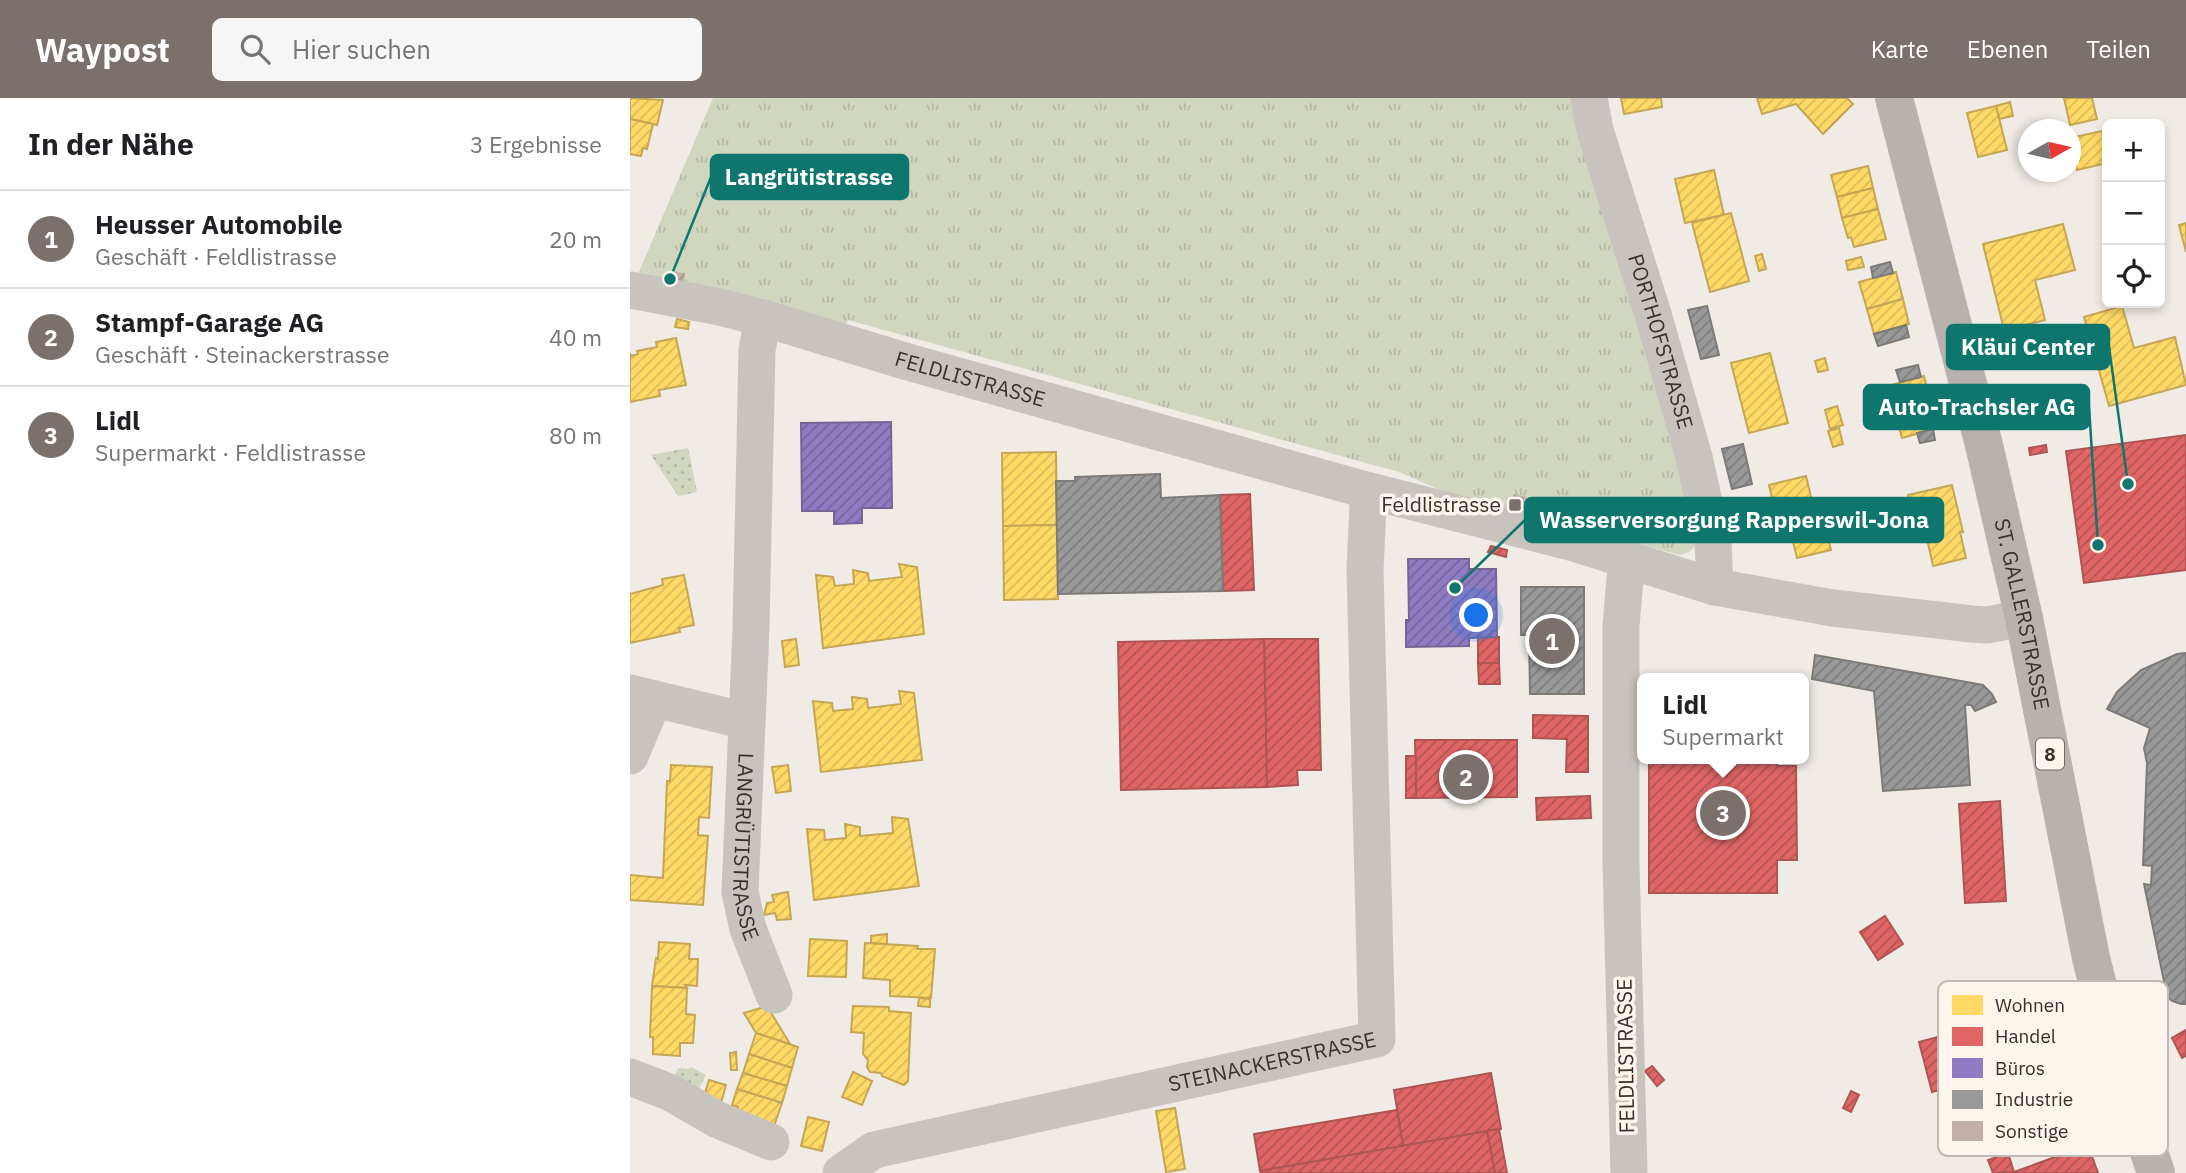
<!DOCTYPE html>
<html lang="de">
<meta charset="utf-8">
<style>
body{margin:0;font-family:"IBM Plex Sans",sans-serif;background:#f6f6f6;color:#202124}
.controls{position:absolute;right:21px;top:21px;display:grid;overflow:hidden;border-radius:10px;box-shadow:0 4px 10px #0003}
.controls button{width:63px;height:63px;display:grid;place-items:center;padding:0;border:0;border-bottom:2px solid #e0e0e0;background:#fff;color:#202124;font:35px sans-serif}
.compass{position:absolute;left:1388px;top:21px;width:63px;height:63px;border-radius:50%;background:#fff;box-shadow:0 4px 10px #0003;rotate:82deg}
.you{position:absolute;left:847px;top:518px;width:24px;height:24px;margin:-18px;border:5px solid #fff;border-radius:50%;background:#1a73e8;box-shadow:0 0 0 10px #1a73e833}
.badge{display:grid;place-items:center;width:46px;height:46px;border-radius:50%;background:#7a716c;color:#fff;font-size:23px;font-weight:700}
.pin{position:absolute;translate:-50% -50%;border:4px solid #fff;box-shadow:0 2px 7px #0006}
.popup{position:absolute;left:1007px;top:575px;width:172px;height:91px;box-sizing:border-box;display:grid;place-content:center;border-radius:10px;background:#fff;filter:drop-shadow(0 2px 5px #0005);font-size:23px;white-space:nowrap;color:#757577}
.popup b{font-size:26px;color:#202124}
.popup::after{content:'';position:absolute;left:50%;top:100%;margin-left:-14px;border:14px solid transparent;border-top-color:#fff}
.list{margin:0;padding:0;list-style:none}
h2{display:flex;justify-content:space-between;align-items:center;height:91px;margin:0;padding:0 28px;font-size:30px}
h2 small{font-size:23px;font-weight:400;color:#757577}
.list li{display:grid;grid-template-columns:46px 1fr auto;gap:21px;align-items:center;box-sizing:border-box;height:98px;padding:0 28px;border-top:2px solid #e0e0e0}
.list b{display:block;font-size:26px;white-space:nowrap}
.list p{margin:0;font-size:23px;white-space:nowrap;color:#757577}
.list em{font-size:23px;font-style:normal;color:#757577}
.icon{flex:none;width:38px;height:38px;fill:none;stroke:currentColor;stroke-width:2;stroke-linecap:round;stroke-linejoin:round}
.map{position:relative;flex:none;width:1556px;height:1075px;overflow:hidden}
header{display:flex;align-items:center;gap:42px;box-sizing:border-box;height:98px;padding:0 35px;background:#7a716c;color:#fff}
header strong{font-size:33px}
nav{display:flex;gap:38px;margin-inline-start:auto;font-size:24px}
.search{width:490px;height:63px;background:#f6f6f6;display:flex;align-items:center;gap:18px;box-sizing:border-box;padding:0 24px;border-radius:10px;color:#757577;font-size:26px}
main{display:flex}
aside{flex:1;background:#fff}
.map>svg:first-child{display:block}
.grass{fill:url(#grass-tufts)}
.park{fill:url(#park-dots)}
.homes{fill:url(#homes-hatch);stroke:#c4a654;stroke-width:2}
.shops{fill:url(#shops-hatch);stroke:#ae5654;stroke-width:2}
.offices{fill:url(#offices-hatch);stroke:#756595;stroke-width:2}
.industry{fill:url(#industry-hatch);stroke:#7d7a78;stroke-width:2}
.building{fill:url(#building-hatch)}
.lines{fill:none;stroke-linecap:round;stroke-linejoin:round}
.minor{stroke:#c9c3be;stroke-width:37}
.major{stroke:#b8b1ad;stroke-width:38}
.poi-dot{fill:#7a716c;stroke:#fbf5ee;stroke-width:2.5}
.labels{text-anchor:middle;stroke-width:7;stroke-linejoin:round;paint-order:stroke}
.shield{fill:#fbf5ee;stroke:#756b66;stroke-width:2}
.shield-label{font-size:19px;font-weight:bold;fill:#3b302b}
.street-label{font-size:21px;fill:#3b302b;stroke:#fbf5ee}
.poi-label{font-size:21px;fill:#3b302b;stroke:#fbf5ee;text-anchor:end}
.key{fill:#fbf5ee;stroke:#c1bab4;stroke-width:2}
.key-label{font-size:19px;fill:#3b302b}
.leader{fill:none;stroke:#0f766e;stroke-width:2.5}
.callout-dot{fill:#0f766e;stroke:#fbf5ee;stroke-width:2.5}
.callout{fill:#0f766e;stroke:#0f766e;stroke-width:2.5}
.callout-label{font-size:23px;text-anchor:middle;font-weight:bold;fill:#fff}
</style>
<header>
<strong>Waypost</strong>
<div class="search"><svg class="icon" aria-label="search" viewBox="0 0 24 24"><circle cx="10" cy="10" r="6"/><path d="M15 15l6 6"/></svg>Hier suchen</div>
<nav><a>Karte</a><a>Ebenen</a><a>Teilen</a></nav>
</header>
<main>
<aside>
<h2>In der Nähe<small>3 Ergebnisse</small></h2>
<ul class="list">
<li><span class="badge">1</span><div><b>Heusser Automobile</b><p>Geschäft · Feldlistrasse</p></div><em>20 m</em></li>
<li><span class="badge">2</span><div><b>Stampf-Garage AG</b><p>Geschäft · Steinackerstrasse</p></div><em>40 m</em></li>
<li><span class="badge">3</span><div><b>Lidl</b><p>Supermarkt · Feldlistrasse</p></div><em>80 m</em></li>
</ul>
</aside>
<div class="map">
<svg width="1556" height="1075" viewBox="0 0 1556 1075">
<defs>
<pattern id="grass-tufts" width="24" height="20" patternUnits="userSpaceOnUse" patternTransform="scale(1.75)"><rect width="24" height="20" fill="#d1d6bf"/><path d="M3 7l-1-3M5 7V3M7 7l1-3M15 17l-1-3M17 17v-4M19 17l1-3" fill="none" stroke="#b4b8a4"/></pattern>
<pattern id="park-dots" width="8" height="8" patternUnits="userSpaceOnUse" patternTransform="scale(1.75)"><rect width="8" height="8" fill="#d1d6bf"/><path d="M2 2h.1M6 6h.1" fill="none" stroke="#b4b8a4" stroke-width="1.8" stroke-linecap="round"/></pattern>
<pattern id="homes-hatch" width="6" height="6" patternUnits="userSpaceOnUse" patternTransform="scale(1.75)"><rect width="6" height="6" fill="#ffd966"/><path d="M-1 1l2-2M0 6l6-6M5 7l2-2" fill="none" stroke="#dbbb59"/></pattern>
<pattern id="shops-hatch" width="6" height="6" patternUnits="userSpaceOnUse" patternTransform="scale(1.75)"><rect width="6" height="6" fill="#e06666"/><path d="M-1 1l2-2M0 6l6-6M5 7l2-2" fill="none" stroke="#b75454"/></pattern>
<pattern id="offices-hatch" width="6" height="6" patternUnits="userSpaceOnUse" patternTransform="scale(1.75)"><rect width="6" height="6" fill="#8e7cc3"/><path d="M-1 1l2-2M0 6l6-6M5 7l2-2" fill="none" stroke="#75669f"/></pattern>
<pattern id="industry-hatch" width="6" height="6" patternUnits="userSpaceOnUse" patternTransform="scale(1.75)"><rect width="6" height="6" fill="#999"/><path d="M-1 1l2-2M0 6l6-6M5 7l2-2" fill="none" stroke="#7e7d7d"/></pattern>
<pattern id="building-hatch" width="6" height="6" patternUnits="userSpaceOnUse" patternTransform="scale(1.75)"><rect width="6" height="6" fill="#c3afa7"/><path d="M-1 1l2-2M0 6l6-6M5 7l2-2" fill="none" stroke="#a08f88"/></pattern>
</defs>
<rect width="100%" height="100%" fill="#f0ebe5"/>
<polygon class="grass" points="83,0 948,0 1043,318 1066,447 1059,454 1050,457 827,399 769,374 218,222 214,231 6,181"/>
<g class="park">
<polygon points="58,350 67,394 48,398 21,357"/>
<polygon points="61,969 76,977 67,995 42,983 48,970 60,971"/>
</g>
<g class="homes">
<polygon points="0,0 33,2 27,27 0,21"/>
<polygon points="991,0 1031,0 1032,9 994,16"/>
<polygon points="1127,0 1217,0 1223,6 1193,36 1166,6 1132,16"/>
<polygon points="1434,0 1462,0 1467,21 1440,27"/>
<polygon points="1380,4 1383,18 1369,21 1366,8"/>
<polygon points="1366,8 1377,52 1348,59 1337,15"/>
<polygon points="0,21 23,26 17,51 13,50 11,58 0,56"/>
<polygon points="1472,33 1477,65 1447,72 1440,40"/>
<polygon points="1238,68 1243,90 1207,99 1201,77"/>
<polygon points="1084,72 1094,117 1055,125 1045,81"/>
<polygon points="1243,90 1248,111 1212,120 1207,99"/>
<polygon points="1248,111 1256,141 1224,149 1221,139 1218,140 1212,120"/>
<polygon points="1101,115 1119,183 1080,194 1062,125"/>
<polygon points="1556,125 1556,154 1549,127"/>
<polygon points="1433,126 1445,172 1405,182 1415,222 1374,232 1353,146"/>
<polygon points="1132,156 1136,171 1129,173 1125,158"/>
<polygon points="1231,159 1234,169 1218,172 1216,163"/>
<polygon points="1266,174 1273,201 1237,211 1229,184"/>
<polygon points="1273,201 1279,226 1244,236 1237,211"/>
<polygon points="1492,208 1504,250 1545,239 1556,287 1479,308 1454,219"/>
<polygon points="47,221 59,224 58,231 45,229"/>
<polygon points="46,240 56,287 29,292 30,298 0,304 0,255 1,258 8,256 7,253 27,249 26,244"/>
<polygon points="1140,255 1158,325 1119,335 1101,265"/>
<polygon points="1195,260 1198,272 1188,274 1185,263"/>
<polygon points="1294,278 1301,307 1266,316 1258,288"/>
<polygon points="1301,307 1307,330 1272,340 1266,316"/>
<polygon points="1207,308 1213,327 1200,331 1195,312"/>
<polygon points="1209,330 1213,346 1203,349 1198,333"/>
<polygon points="426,354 427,427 373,428 372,355"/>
<polygon points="1176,378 1187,424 1150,433 1139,387"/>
<polygon points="1322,387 1333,434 1330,434 1336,460 1303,468 1291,413 1282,415 1278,397"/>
<polygon points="1194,422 1201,452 1167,460 1160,431"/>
<polygon points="427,427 428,501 374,502 373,428"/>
<polygon points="269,466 287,469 294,536 193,550 186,477 203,479 205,488 224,486 223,472 238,475 239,483 272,479"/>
<polygon points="54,477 64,527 49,530 50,534 0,545 0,496 33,487 32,481"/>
<polygon points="166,541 169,567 155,569 152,543"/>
<polygon points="269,593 284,595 292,662 191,674 183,603 202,605 203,613 223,611 222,599 237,601 238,610 271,606"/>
<polygon points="41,667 82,669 79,720 69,719 68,737 78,738 73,807 0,802 0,777 33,780 37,683 40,683"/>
<polygon points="158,667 161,693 146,695 142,669"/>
<polygon points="262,719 278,721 289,788 184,802 177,731 194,732 195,742 216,740 215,726 230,729 230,738 263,735"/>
<polygon points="158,794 161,821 147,822 145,815 134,817 137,805 144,804 142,797"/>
<polygon points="257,836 257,846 241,845 241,838"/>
<polygon points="180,841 217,843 216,879 178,878"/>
<polygon points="29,844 60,846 59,861 68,861 67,888 55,887 57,890 22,888 26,860 28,861"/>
<polygon points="235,845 288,848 287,851 305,851 301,900 260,898 260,882 233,880"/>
<polygon points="22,888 57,890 56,916 65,917 63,945 50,945 50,958 23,956 23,939 20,939"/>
<polygon points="289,900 300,901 300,909 288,908"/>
<polygon points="137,908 160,946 126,935 114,915"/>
<polygon points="223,908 259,909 259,913 281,915 278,983 274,987 252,978 251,975 240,974 237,969 238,962 233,956 234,935 221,934"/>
<polygon points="126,935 168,949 162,970 119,956"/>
<polygon points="106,954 107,972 101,972 100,955"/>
<polygon points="119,956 162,970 157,988 113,975"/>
<polygon points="223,974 242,983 232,1007 212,999"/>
<polygon points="113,975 157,988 152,1005 107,991"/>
<polygon points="79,982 96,987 90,1009 72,1004"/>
<polygon points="107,991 152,1005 142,1034 104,1022 108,1009 102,1007"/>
<polygon points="545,1010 555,1071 536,1074 526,1013"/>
<polygon points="178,1019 199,1024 192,1053 171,1048"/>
</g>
<g class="shops">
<polygon points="1556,337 1556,472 1454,485 1436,353"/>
<polygon points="1416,347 1417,354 1400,357 1399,350"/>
<polygon points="620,396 624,492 593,493 590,397"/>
<polygon points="861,448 877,452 876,459 858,454"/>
<rect x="848" y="539" width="21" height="26"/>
<polygon points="634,541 688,541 691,672 667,672 668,687 637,689"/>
<polygon points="634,541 637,689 491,692 488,544"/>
<polygon points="848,565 869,565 870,586 849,586"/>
<rect x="1019" y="579" width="128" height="1"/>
<polygon points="903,617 958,618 958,674 936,674 937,641 903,640"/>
<polygon points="785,642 887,642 887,699 786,700"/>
<rect x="776" y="658" width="10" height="42"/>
<polygon points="1019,661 1147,661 1147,668 1166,668 1167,762 1147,762 1147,795 1019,795"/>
<polygon points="960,698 961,720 907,722 906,700"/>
<polygon points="1370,703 1376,803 1335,805 1329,706"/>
<polygon points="1255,818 1273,846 1248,862 1230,834"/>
<polygon points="1438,906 1444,930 1437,932 1431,908"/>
<polygon points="1394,916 1407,967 1302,994 1289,944"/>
<polygon points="1556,932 1556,958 1552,960 1542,940"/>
<polygon points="1022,968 1034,982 1027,988 1015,973"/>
<polygon points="861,975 871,1031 773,1048 764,992"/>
<polygon points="1221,993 1229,997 1221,1014 1213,1010"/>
<polygon points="1374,1002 1377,1021 1359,1025 1355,1006"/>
<polygon points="767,1012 773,1048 630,1073 624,1036"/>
<polygon points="869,1031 877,1075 865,1075 857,1033"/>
<polygon points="857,1033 865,1075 631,1075 630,1073"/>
<polygon points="1458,1047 1468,1075 1380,1075 1384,1074"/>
<polygon points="1378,1055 1384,1074 1363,1075 1358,1062"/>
</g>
<g class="offices">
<polygon points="261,324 262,410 232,410 232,425 204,426 204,413 172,413 171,325"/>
<polygon points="778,461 839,461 839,471 866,471 867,539 839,540 839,548 776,549 776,522 779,522"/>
</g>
<g class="industry">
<polygon points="1260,164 1263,175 1243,180 1241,169"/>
<polygon points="1077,208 1089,257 1071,261 1058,212"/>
<polygon points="1276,227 1279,239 1248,248 1244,236"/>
<polygon points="1288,267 1291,279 1270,284 1266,272"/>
<polygon points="1303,331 1305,342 1290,345 1287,335"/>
<polygon points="1113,346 1122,386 1102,391 1092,351"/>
<polygon points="530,376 531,400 590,397 593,493 428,496 426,383 445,383 445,379"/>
<polygon points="891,489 954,489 954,596 900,596 899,537 891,537"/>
<polygon points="1556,555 1556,906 1551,906 1542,903 1537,898 1514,786 1521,787 1522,768 1513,767 1517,665 1514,650 1520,630 1477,611 1487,594 1511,572 1547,556"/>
<polygon points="1185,557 1353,587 1362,596 1366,604 1345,613 1341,607 1335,607 1340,687 1253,693 1244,593 1182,581"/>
</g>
<g class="building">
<polygon points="43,174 55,175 54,183 42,181"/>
<polygon points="884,396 902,401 900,407 882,403"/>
</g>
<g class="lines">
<g class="minor">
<path id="s1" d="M959 0 965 32 1023 216 1064 359 1083 444 1085 489"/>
<path id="s2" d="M0 192 90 209 133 220 278 264 736 392 944 445 1085 489 1203 510 1342 526 1357 527 1394 520"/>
<path id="s3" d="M133 220 127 252 121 529 110 794 118 831 144 897"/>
<polyline points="0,595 116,623"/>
<polyline points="0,658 24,601"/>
<polyline points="0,979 39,994 88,1022 141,1044"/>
<path id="s4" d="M211 1075 244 1052 747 941 735 471 738 409 736 392"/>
<polyline points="999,1075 991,765 991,528 995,481 1002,463"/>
</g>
<path class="major" id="s5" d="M1264 0 1354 347 1394 520 1461 860 1482 943 1526 1075"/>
</g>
<rect class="poi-dot" x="878" y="400" width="14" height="14" rx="3.5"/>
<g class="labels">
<rect class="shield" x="1406" y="640.5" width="28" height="31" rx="5"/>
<g class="shield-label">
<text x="1420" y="663">8</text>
</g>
<g class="street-label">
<text dy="7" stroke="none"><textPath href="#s1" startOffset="254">PORTHOFSTRASSE</textPath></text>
<text dy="7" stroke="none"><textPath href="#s2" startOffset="352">FELDLISTRASSE</textPath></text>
<text dy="7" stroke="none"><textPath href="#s5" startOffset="532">ST. GALLERSTRASSE</textPath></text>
<text dy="7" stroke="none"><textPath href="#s3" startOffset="530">LANGRÜTISTRASSE</textPath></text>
<text transform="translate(996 958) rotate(-91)" y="7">FELDLISTRASSE</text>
<text dy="7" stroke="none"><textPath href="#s4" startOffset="448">STEINACKERSTRASSE</textPath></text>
</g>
<g class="poi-label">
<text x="871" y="414">Feldlistrasse</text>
</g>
</g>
<rect x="1308" y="883" width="230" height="175" rx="10" class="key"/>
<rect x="1322" y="897" width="31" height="20" fill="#ffd966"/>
<rect x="1322" y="929" width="31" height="19" fill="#e06666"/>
<rect x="1322" y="960" width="31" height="20" fill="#8e7cc3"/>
<rect x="1322" y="992" width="31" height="19" fill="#999"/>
<rect x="1322" y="1023" width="31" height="20" fill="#c3afa7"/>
<g class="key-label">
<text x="1365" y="914">Wohnen</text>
<text x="1365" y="945">Handel</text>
<text x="1365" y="977">Büros</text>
<text x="1365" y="1008">Industrie</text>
<text x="1365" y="1040">Sonstige</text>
</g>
<path class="leader" d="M40 181L81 79M1498 386L1479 249M1468 447L1459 309M825 490L895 422"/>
<g class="callout-dot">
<circle cx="40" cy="181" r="7"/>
<circle cx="1498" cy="386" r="7"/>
<circle cx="1468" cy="447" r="7"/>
<circle cx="825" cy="490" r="7"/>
</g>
<g class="callout">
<rect x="81" y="57" width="197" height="44" rx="7"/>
<rect x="1317" y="227" width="162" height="44" rx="7"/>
<rect x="1234" y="287" width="225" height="44" rx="7"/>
<rect x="895" y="400" width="418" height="44" rx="7"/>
</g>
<g class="callout-label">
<text x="179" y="87">Langrütistrasse</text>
<text x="1398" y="257">Kläui Center</text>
<text x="1347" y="317">Auto-Trachsler AG</text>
<text x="1104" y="430">Wasserversorgung Rapperswil-Jona</text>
</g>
</svg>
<div class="controls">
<button>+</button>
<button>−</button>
<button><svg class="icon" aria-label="locate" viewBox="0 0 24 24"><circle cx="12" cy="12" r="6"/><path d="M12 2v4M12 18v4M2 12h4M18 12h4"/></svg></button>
</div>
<svg class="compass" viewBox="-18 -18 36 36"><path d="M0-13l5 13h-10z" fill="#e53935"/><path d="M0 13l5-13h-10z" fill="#757577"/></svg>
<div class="you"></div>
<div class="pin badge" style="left:922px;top:543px">1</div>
<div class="pin badge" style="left:836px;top:679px">2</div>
<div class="pin badge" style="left:1093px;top:715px">3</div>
<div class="popup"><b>Lidl</b>Supermarkt</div>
</div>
</main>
